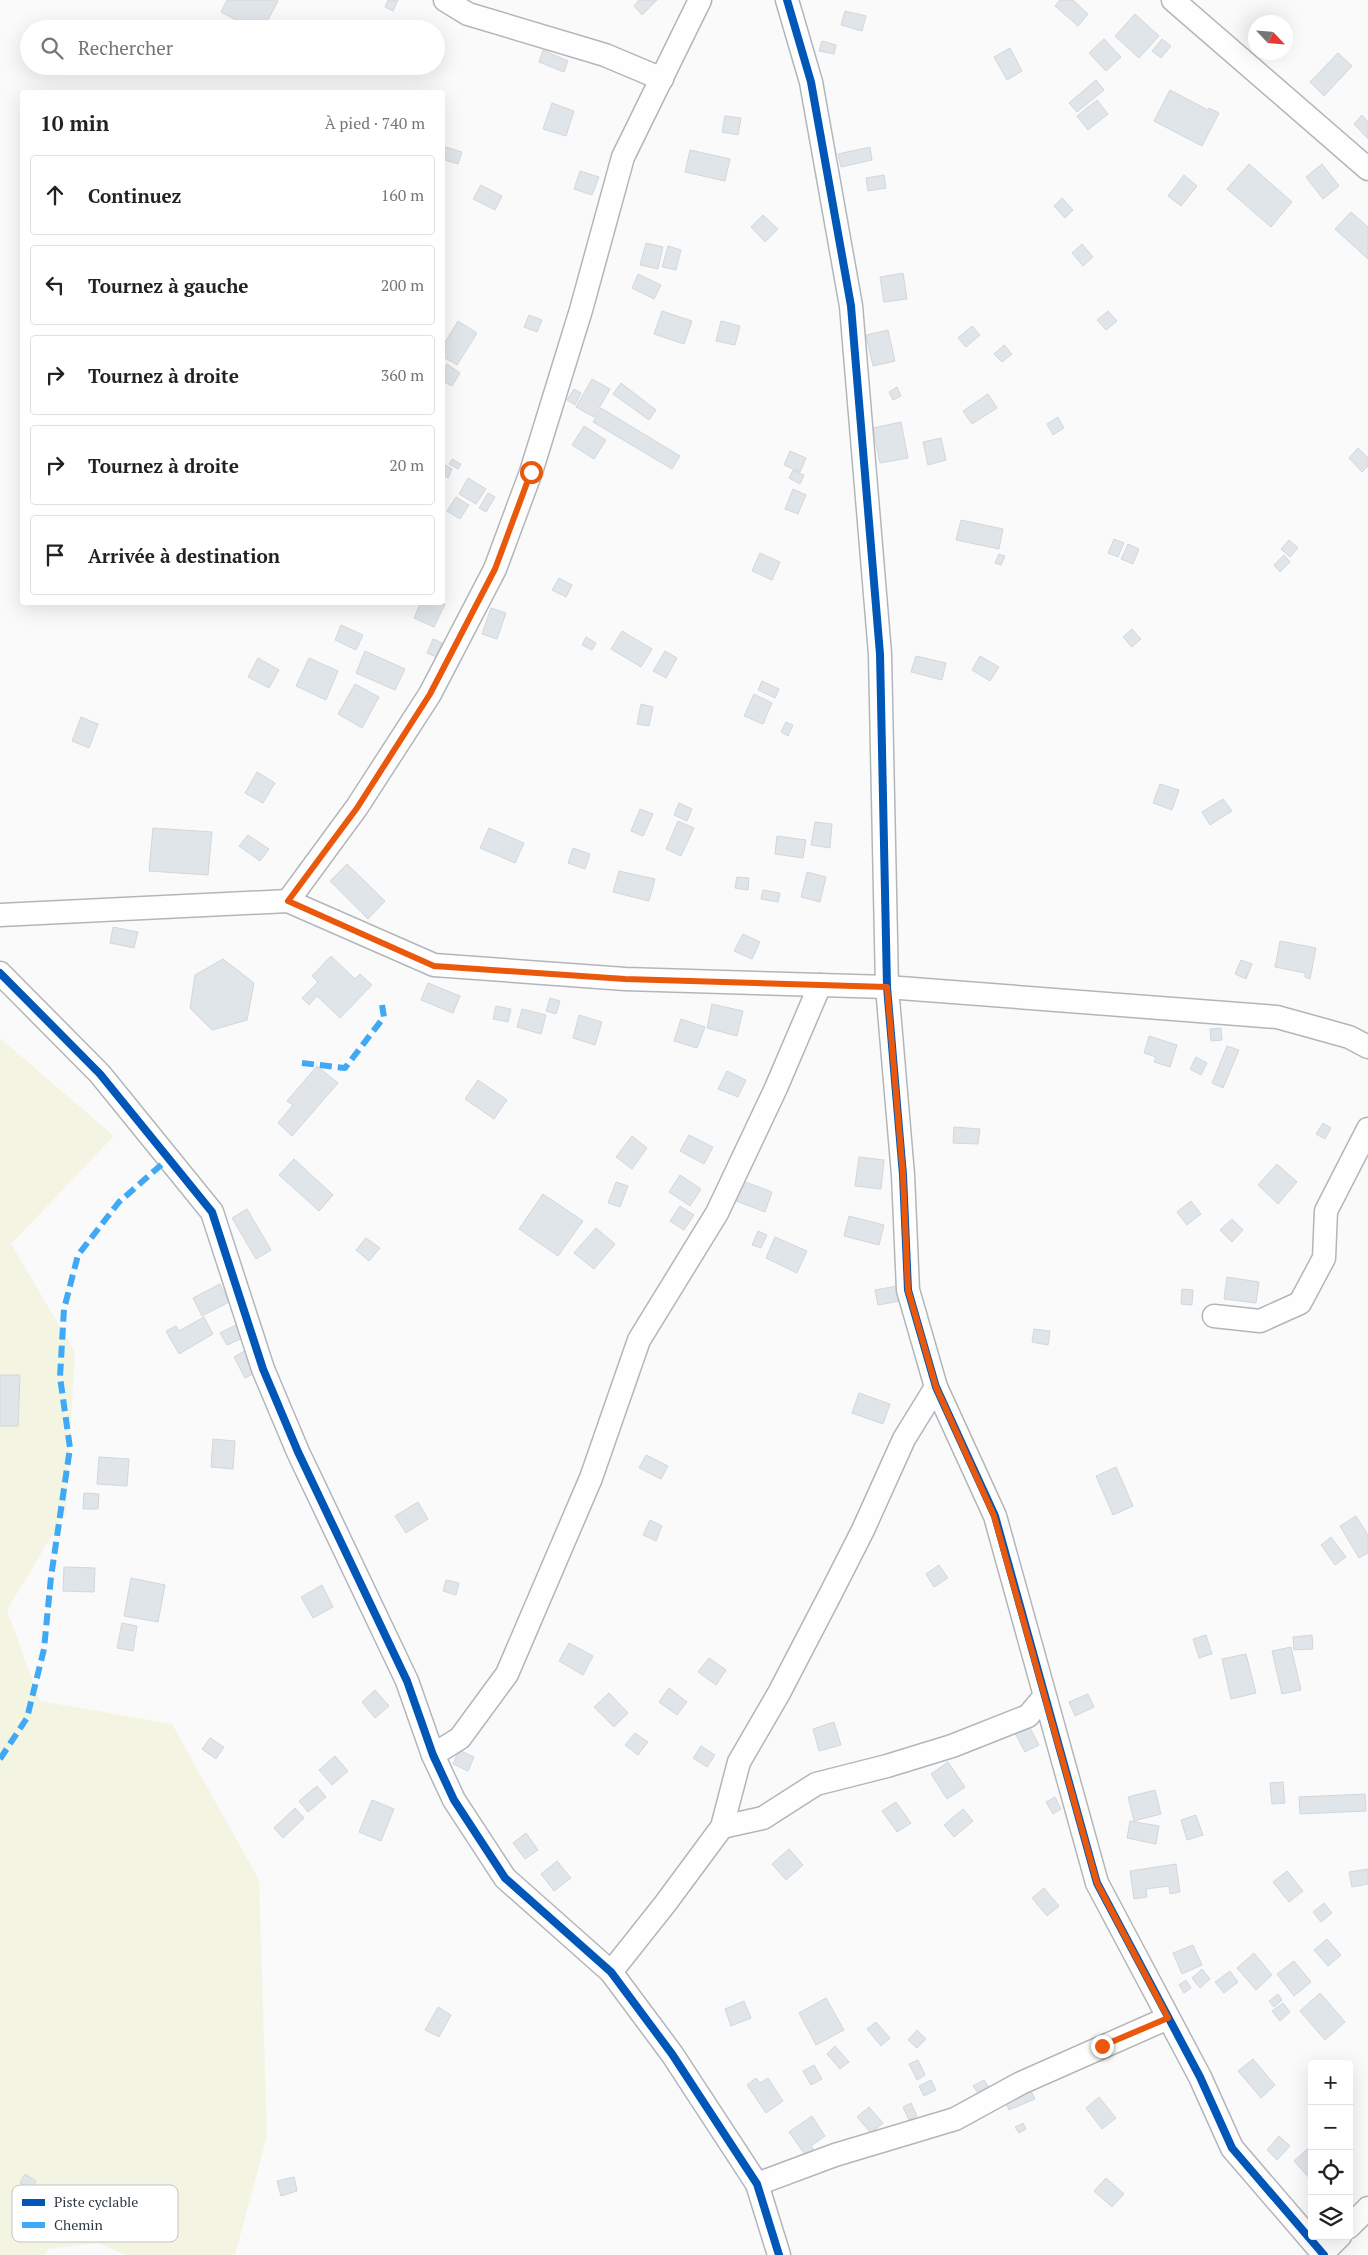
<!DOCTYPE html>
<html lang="fr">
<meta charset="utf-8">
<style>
body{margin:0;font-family:"PT Serif",serif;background:#f6f6f6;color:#222}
.controls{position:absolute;right:15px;bottom:15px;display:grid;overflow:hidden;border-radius:5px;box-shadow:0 5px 20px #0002}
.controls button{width:45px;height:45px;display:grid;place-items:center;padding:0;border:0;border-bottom:1px solid #e0e0e0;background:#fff;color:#222;font:25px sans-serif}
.compass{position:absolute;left:1248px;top:15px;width:45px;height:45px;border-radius:50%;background:#fff;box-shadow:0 5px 20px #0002;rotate:116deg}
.stop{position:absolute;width:15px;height:15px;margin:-11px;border:4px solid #ea580c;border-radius:50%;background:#fff}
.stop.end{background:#ea580c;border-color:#fff;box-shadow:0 1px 5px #0008}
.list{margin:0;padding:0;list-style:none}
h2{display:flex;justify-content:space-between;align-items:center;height:65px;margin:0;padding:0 20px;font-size:21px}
h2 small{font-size:16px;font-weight:400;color:#767676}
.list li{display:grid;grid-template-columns:32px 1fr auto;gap:15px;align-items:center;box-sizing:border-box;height:80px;margin:0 10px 10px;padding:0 10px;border:1px solid #e0e0e0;border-radius:5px}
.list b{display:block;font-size:19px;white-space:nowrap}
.list em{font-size:16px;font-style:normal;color:#767676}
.icon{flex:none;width:28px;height:28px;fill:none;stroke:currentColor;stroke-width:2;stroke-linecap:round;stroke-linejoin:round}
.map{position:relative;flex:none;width:1368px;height:2255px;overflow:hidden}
.search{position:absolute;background:#fff;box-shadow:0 5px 20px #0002;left:20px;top:20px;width:425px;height:55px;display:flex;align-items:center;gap:12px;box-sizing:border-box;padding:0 18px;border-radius:28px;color:#767676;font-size:19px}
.panel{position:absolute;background:#fff;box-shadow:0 5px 20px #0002;left:20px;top:90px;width:425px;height:515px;border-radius:5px}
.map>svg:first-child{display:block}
.green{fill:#f4f4e2}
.building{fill:#e0e5e9;stroke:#d3d7db}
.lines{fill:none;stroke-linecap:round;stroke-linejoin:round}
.minor-casing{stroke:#b2b6ba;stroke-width:25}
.minor{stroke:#fefefe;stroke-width:22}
.quiet{stroke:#3fa9f5;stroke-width:6;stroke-dasharray:12 6;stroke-linecap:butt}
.cycleway-casing{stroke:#fff;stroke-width:11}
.cycleway{stroke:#0057b8;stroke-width:8}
.route{stroke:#ea580c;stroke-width:6}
.key{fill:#fff;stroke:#c1c4c6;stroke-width:1}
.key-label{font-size:14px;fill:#303a42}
</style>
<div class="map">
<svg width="1368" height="2255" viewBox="0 0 1368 2255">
<rect width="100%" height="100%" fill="#fafafa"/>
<polygon class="green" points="0,1038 114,1136 11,1244 75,1352 66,1512 7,1610 40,1701 172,1724 259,1880 267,2136 235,2255 126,2255 98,2243 48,2249 45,2255 0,2255"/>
<g class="building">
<polygon points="227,0 276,0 278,1 263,29 253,29 221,12"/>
<polygon points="388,0 398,0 393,11 385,7"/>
<polygon points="639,0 657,0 642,15 634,6"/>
<polygon points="1060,0 1073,0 1088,14 1078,26 1055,6"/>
<polygon points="845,11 866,16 862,31 841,25"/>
<polygon points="1135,14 1159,36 1139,58 1115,36"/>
<polygon points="1104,39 1121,57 1106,71 1089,53"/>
<polygon points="1162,39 1171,46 1161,58 1152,51"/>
<polygon points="822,41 836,45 834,54 819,51"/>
<polygon points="1010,48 1022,71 1007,80 994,57"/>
<polygon points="543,50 568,61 564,72 539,62"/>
<polygon points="1338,53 1352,66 1324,96 1310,82"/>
<polygon points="1096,80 1104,90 1077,112 1069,103"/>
<polygon points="1170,90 1208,110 1209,108 1219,113 1202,146 1154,121"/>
<polygon points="1097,100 1108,114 1088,130 1077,116"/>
<polygon points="552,103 574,111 566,136 543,129"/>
<polygon points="1362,115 1368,122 1368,139 1354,124"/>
<polygon points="725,116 741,118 738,135 722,132"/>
<polygon points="442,146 462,152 458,164 442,159"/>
<polygon points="870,147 872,160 841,167 838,154"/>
<polygon points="690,150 730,159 725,181 685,172"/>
<polygon points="1249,164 1292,202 1271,227 1227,189"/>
<polygon points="1322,164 1339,186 1323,199 1306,177"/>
<polygon points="580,171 599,177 592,195 574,189"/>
<polygon points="884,175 886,188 868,191 866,178"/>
<polygon points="1184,175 1197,186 1181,206 1168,196"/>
<polygon points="481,185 502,196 495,210 473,199"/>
<polygon points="1062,198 1073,210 1065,218 1054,206"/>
<polygon points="1351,212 1368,227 1368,259 1335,229"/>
<polygon points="763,215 778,229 765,242 751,227"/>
<polygon points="646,243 663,247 658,269 640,265"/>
<polygon points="1082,244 1093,257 1083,266 1072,253"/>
<polygon points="668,246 681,250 676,270 662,267"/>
<polygon points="903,273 907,299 884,302 880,277"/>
<polygon points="638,274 661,285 654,299 632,288"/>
<polygon points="662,311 692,321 684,344 654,334"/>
<polygon points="1108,311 1117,321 1106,330 1097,320"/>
<polygon points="529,315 542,320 537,332 524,327"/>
<polygon points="458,321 477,333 457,365 442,356 442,347"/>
<polygon points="721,321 740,326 735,345 716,341"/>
<polygon points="972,326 980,335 966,347 958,338"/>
<polygon points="888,330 895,361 873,366 866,335"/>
<polygon points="1004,345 1012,354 1002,362 994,354"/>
<polygon points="447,364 460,373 452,386 442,381 442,371"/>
<polygon points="592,379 610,389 594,417 576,407"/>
<polygon points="621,383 656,410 649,420 613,394"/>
<polygon points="897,387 901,396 893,400 889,392"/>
<polygon points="574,389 581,393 575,405 567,400"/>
<polygon points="988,394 997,408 972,424 963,411"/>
<polygon points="601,408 680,456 672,469 593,422"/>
<polygon points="1058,417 1064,428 1053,435 1047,424"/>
<polygon points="901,422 908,458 880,463 873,428"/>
<polygon points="584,426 606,440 594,459 572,445"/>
<polygon points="941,438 946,460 928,465 923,442"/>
<polygon points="1358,448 1368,458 1368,466 1362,472 1349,458"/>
<polygon points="790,451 806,458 800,472 784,465"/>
<polygon points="452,459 461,464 458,469 449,464"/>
<polygon points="442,463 452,469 448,478 442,474"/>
<polygon points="793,470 804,475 800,484 789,478"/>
<polygon points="468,478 486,489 476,504 459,494"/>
<polygon points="793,489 806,495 798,514 785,509"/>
<polygon points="488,493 495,497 486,512 479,508"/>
<polygon points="456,497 469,505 460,519 447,511"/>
<polygon points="961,520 1003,529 999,549 956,540"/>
<polygon points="1114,539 1124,543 1118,557 1108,553"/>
<polygon points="1289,540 1298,548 1290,557 1281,549"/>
<polygon points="1128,544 1139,549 1133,564 1121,559"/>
<polygon points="760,553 780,562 772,580 752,571"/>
<polygon points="999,554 1005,556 1001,565 995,563"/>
<polygon points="1284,555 1290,562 1280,572 1274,565"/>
<polygon points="559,578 572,585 566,597 552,590"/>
<polygon points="421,602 445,604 434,627 414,618"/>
<polygon points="491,608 506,613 497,639 482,634"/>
<polygon points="341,625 363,635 356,650 335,640"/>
<polygon points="1132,629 1141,639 1132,647 1123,637"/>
<polygon points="622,631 652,649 641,667 611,649"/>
<polygon points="586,637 596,643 592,650 582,645"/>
<polygon points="433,639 442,643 436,657 427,653"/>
<polygon points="365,651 405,669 395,690 356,673"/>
<polygon points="665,651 677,658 666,678 653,671"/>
<polygon points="916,656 946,663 942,680 911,672"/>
<polygon points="980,656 999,667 990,681 972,670"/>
<polygon points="258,658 279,670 269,688 248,677"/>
<polygon points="309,658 338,671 326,700 296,686"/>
<polygon points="762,681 779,689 775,698 758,690"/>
<polygon points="355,684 379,697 362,728 338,714"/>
<polygon points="754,694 772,703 763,724 744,716"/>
<polygon points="641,704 653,707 649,726 637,724"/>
<polygon points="81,717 98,724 89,748 72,741"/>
<polygon points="786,722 793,725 788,736 781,732"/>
<polygon points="257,772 275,783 263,803 245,793"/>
<polygon points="1160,784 1179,790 1172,810 1153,803"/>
<polygon points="1223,799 1232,811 1210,825 1202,812"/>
<polygon points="679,803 692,809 687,821 674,815"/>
<polygon points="640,809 653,814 643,836 631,831"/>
<polygon points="678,821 694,828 681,856 666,849"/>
<polygon points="815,822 832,824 830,848 811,845"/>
<polygon points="153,828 212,832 208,875 149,871"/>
<polygon points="489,828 524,843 515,863 480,848"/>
<polygon points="248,835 269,849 260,861 239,846"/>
<polygon points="777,836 806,840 803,858 775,854"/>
<polygon points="573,848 590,854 585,869 568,863"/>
<polygon points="347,864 385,901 368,919 330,881"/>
<polygon points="619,871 655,879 649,901 613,892"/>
<polygon points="807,872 826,877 820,902 801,897"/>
<polygon points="737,877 749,878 748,890 735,888"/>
<polygon points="763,890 780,893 778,902 761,899"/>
<polygon points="113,927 138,932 134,948 110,943"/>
<polygon points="743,934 760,942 752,959 734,951"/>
<polygon points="1280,941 1316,948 1310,979 1305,977 1305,973 1275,967"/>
<polygon points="331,956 355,979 360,974 372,985 340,1018 317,996 309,1005 302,998 318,982 312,976"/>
<polygon points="223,959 254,983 247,1020 212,1030 190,1008 195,975"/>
<polygon points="1241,960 1252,964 1246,979 1235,974"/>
<polygon points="428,983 460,996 453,1013 421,1000"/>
<polygon points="550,998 560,1001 556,1014 546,1011"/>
<polygon points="712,1004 743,1011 737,1036 707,1028"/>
<polygon points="496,1006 511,1009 508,1022 493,1019"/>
<polygon points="522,1009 546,1015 541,1034 517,1027"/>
<polygon points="579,1015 602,1022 595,1045 573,1038"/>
<polygon points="681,1019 705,1027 697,1048 674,1041"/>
<polygon points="1221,1028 1222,1040 1211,1041 1210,1029"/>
<polygon points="1149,1036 1177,1045 1170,1067 1154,1062 1156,1057 1144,1053"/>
<polygon points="1227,1046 1239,1050 1223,1088 1212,1083"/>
<polygon points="1196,1057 1207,1063 1201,1075 1190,1069"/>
<polygon points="317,1066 338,1083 292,1136 278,1123 293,1105 287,1101"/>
<polygon points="727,1071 746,1080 738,1097 718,1089"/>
<polygon points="478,1080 507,1100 494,1119 465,1099"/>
<polygon points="1323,1123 1331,1128 1325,1139 1316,1134"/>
<polygon points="954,1127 980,1129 978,1144 953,1143"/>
<polygon points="689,1135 713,1147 704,1164 680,1151"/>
<polygon points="632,1136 647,1148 632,1169 616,1157"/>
<polygon points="859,1157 884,1160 881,1189 855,1186"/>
<polygon points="294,1159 333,1195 319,1211 279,1175"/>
<polygon points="1277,1164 1297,1182 1278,1204 1258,1185"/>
<polygon points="680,1175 701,1189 690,1206 669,1192"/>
<polygon points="743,1181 772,1192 765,1212 736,1201"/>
<polygon points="616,1182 628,1186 620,1207 608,1203"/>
<polygon points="543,1194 583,1221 558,1256 519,1229"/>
<polygon points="1191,1201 1201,1214 1187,1225 1177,1212"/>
<polygon points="680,1206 694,1215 684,1230 670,1221"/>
<polygon points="247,1209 271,1250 256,1259 232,1218"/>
<polygon points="849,1216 884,1225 879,1245 844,1236"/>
<polygon points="1232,1219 1243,1230 1232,1242 1220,1230"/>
<polygon points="596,1228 615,1244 594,1269 574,1253"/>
<polygon points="758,1231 767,1235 761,1248 752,1245"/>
<polygon points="775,1237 807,1251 797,1273 766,1258"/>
<polygon points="366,1238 380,1248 369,1261 356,1250"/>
<polygon points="1227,1277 1259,1282 1256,1303 1224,1299"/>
<polygon points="220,1284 229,1302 202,1316 193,1298"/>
<polygon points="897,1286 900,1301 878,1305 875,1290"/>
<polygon points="1182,1289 1193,1290 1192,1305 1181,1304"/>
<polygon points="204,1317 213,1334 179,1354 166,1331 176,1326 179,1331"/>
<polygon points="240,1323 247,1336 227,1345 220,1333"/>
<polygon points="1034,1329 1050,1331 1048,1345 1032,1342"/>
<polygon points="246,1350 257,1372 245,1378 234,1357"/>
<polygon points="0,1375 20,1375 18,1426 0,1426"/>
<polygon points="859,1393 890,1404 883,1424 852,1413"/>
<polygon points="213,1439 235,1441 233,1469 211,1467"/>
<polygon points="646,1455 668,1466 661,1479 639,1468"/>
<polygon points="99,1457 129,1459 127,1486 97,1484"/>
<polygon points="1116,1467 1133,1506 1113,1515 1096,1476"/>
<polygon points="84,1493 99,1494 98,1509 83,1509"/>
<polygon points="418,1502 428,1519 406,1533 395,1516"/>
<polygon points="1356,1516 1368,1535 1368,1553 1359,1558 1340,1526"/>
<polygon points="650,1520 662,1526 656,1541 643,1535"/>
<polygon points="1331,1537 1346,1557 1335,1565 1321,1545"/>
<polygon points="939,1565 948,1578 934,1587 926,1574"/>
<polygon points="64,1567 95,1568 94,1592 63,1591"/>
<polygon points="131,1578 165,1585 158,1622 124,1616"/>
<polygon points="446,1580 459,1583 456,1595 443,1591"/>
<polygon points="322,1585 333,1607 313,1618 301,1597"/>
<polygon points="122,1623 137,1626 133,1651 117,1648"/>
<polygon points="1206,1635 1212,1654 1199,1658 1193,1639"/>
<polygon points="1312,1635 1313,1649 1294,1650 1293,1637"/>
<polygon points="569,1643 593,1656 583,1675 559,1661"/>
<polygon points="1291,1647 1301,1690 1282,1694 1272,1651"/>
<polygon points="1246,1654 1256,1693 1231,1699 1222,1659"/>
<polygon points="709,1658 726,1670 716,1685 698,1672"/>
<polygon points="669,1688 687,1702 677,1715 659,1702"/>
<polygon points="375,1690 389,1706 375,1718 362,1702"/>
<polygon points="609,1693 628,1713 614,1727 594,1707"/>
<polygon points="1088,1694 1094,1707 1075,1716 1069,1702"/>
<polygon points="834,1722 841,1745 819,1751 813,1729"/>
<polygon points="1029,1726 1039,1745 1025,1752 1015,1733"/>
<polygon points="635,1733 648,1742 638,1755 625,1745"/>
<polygon points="210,1738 224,1747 216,1759 202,1749"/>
<polygon points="701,1746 715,1755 707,1767 693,1758"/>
<polygon points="459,1750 474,1757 468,1771 453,1764"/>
<polygon points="335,1756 348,1771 332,1785 319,1770"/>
<polygon points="948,1762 965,1787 947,1799 931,1774"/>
<polygon points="1283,1782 1285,1803 1272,1804 1270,1783"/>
<polygon points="317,1786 326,1797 308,1812 299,1801"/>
<polygon points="1155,1790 1161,1814 1134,1821 1128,1797"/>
<polygon points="1365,1794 1366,1811 1300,1814 1299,1797"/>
<polygon points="1055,1797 1061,1809 1053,1814 1046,1802"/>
<polygon points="372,1800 394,1809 381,1841 359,1832"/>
<polygon points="896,1802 911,1823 897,1832 882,1811"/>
<polygon points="295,1808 304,1818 283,1838 274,1828"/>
<polygon points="963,1809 973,1821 954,1837 944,1825"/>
<polygon points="1196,1815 1203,1835 1187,1840 1181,1820"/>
<polygon points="1130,1821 1159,1826 1156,1844 1127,1838"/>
<polygon points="526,1833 538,1850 525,1859 513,1843"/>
<polygon points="789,1849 803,1865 786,1880 772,1864"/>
<polygon points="557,1861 571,1878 554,1891 541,1874"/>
<polygon points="1176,1864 1180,1892 1170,1894 1169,1886 1146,1889 1147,1897 1134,1899 1130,1871"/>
<polygon points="1368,1869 1368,1884 1352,1887 1349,1872"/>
<polygon points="1287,1871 1303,1891 1289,1902 1273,1882"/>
<polygon points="1044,1888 1059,1906 1047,1916 1032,1898"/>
<polygon points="1324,1903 1332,1913 1321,1922 1313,1912"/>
<polygon points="1327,1939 1341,1955 1328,1966 1314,1950"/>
<polygon points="1193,1945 1202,1965 1182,1974 1173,1953"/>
<polygon points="1254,1953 1272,1975 1256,1990 1237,1968"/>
<polygon points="1294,1961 1311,1982 1294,1996 1277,1974"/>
<polygon points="1202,1969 1210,1979 1200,1988 1192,1978"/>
<polygon points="1230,1971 1238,1982 1224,1993 1215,1982"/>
<polygon points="1186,1980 1191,1988 1184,1993 1179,1985"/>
<polygon points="1320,1993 1345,2022 1325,2040 1300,2011"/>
<polygon points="1278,1994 1282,2000 1274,2007 1269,2001"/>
<polygon points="826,1998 844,2030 816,2045 799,2013"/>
<polygon points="744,2001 751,2018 731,2026 725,2009"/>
<polygon points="1283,2003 1290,2012 1280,2021 1272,2011"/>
<polygon points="438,2007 451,2015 439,2037 425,2030"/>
<polygon points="876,2022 890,2038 881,2046 867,2029"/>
<polygon points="917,2030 926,2039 917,2048 908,2040"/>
<polygon points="835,2046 849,2062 840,2069 827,2054"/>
<polygon points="1253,2059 1275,2085 1261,2098 1238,2071"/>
<polygon points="918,2060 925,2075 917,2080 909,2064"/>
<polygon points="814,2065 822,2079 811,2085 803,2071"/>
<polygon points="756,2078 760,2083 768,2078 783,2101 766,2113 747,2085"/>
<polygon points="931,2080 936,2090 924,2096 919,2086"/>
<polygon points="984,2080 990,2089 980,2096 973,2086"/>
<polygon points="1030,2089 1035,2099 1009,2110 1005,2100"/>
<polygon points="1099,2097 1116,2118 1102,2129 1086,2108"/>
<polygon points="911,2103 917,2116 909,2120 903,2107"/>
<polygon points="869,2107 883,2123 871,2133 857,2117"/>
<polygon points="812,2116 825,2136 811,2146 817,2154 809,2160 789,2132"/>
<polygon points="1023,2123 1026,2129 1019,2133 1015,2127"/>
<polygon points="1279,2136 1290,2146 1277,2160 1267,2150"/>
<polygon points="1311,2146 1312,2147 1311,2180 1294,2161"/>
<polygon points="25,2174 36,2181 31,2189 20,2183"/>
<polygon points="294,2177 297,2191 281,2196 277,2181"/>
<polygon points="1106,2178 1124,2194 1112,2207 1094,2191"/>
</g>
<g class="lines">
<g class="minor-casing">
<g id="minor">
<polyline points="445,0 468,14 605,55 662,79"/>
<polyline points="787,0 811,82 851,306 880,654 887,987 903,1175 908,1290 936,1387 995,1516 1097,1883 1200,2077 1232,2148 1324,2255"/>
<polyline points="1173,0 1368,169"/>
<polyline points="288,901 357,807 430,694 495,569 531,472 581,310 623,157 700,0"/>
<polyline points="0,915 288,901 434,965 625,979 887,987 1277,1017 1349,1037 1368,1047"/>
<polyline points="0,973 100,1074 212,1212 263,1369 298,1452 407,1681 433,1755 454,1800 505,1878 611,1972 672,2054 757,2184 779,2255"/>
<polyline points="1214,1316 1260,1321 1300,1303 1324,1258 1326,1211 1368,1129"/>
<polyline points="433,1755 460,1738 507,1674 591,1478 639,1340 717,1213 776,1088 820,985"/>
<polyline points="722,1827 763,1818 816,1784 887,1766 952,1746 1028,1716 1044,1697"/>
<polyline points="611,1972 665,1904 722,1827 739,1762 779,1693 831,1593 863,1530 904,1439 936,1387"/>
<polyline points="757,2184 835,2155 955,2119 1021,2083 1168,2018"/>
<polyline points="1349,2227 1368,2208"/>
<polyline points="1322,2254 1340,2236"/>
</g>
</g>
<use href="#minor" class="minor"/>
<g class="quiet">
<polyline points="302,1063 345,1068 384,1017 382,1005"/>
<polyline points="0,1759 27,1718 44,1649 51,1577 70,1448 60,1377 64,1309 78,1255 119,1202 169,1158"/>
</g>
<g class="cycleway-casing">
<g id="cycleway">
<polyline points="787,0 811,82 851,306 880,654 887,987 903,1175 908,1290 936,1387 995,1516 1097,1883 1200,2077 1232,2148 1324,2255"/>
<polyline points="0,973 100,1074 212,1212 263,1369 298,1452 407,1681 433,1755 454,1800 505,1878 611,1972 672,2054 757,2184 779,2255"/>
</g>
</g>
<use href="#cycleway" class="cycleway"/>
</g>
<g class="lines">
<polyline class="route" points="531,472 495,569 430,694 357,808 288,901 434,966 625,979 887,987 903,1175 908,1290 936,1387 994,1516 1097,1883 1168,2018 1102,2046"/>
</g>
<rect x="12" y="2185" width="166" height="57" rx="8" class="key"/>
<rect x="22" y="2199" width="23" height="7" fill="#0057b8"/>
<rect x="22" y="2222" width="23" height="6" fill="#3fa9f5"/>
<g class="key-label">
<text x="54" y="2207">Piste cyclable</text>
<text x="54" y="2230">Chemin</text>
</g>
</svg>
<div class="controls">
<button>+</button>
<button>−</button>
<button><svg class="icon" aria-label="locate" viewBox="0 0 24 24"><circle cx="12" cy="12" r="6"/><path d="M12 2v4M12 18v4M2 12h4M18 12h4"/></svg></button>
<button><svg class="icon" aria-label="layers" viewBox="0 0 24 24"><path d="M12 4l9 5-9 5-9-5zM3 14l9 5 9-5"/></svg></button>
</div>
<svg class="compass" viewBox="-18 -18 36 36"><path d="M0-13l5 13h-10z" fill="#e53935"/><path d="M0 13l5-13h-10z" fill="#767676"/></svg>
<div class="stop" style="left:531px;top:472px"></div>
<div class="stop end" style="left:1102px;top:2046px"></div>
<div class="search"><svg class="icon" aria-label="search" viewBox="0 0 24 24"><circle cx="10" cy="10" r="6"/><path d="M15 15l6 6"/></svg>Rechercher</div>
<section class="panel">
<h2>10 min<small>À pied · 740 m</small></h2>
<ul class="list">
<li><svg class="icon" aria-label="ahead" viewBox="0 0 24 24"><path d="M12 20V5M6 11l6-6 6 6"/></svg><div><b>Continuez</b></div><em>160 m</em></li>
<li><svg class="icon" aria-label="left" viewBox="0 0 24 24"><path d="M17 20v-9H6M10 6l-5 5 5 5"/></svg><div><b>Tournez à gauche</b></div><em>200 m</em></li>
<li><svg class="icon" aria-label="right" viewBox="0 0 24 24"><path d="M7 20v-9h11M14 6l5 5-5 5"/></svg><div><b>Tournez à droite</b></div><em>360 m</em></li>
<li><svg class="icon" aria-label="right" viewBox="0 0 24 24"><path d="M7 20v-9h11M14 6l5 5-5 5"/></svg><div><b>Tournez à droite</b></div><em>20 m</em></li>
<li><svg class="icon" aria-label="arrive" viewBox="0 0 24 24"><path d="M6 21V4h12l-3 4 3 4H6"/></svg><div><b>Arrivée à destination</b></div></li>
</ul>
</section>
</div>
